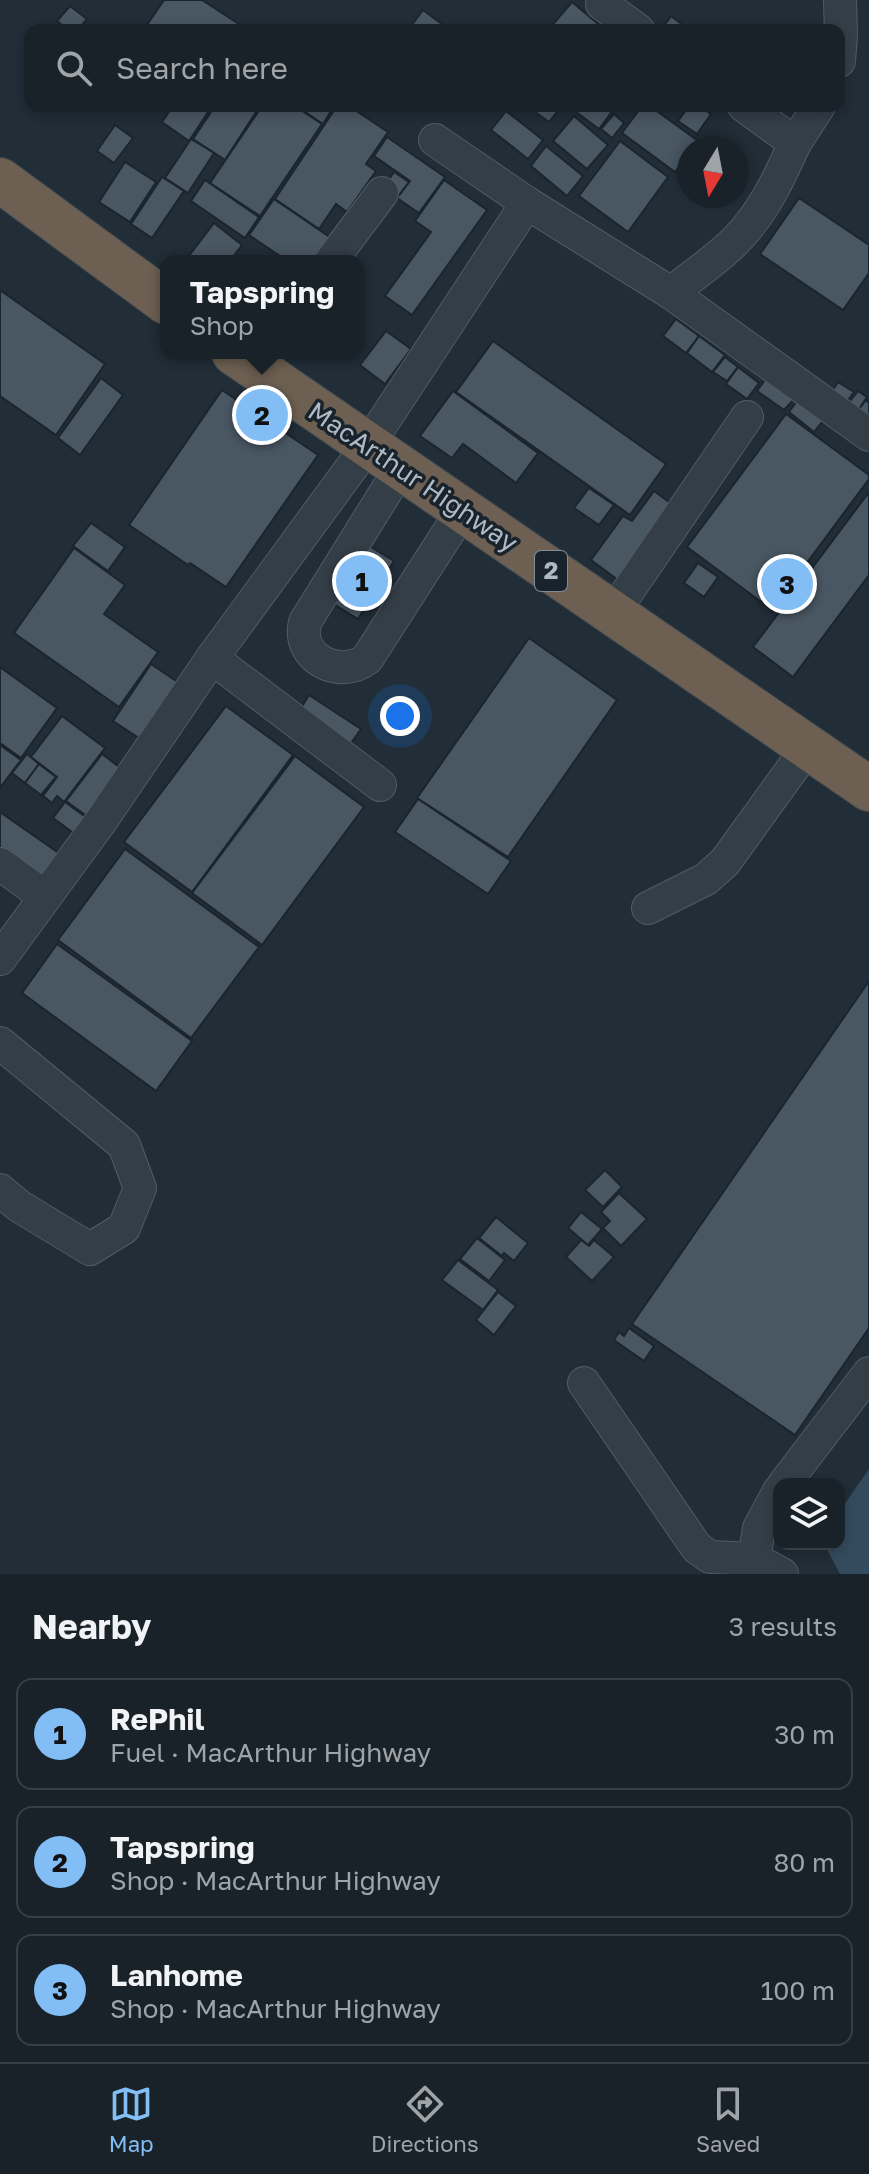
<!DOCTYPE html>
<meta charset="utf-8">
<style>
body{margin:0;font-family:"Golos Text",sans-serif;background:#222a31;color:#f1f3f6}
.controls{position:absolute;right:24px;bottom:24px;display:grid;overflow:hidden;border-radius:16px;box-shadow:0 4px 12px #0003}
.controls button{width:72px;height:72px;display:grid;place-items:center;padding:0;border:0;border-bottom:2px solid #373f46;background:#192229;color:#f1f3f6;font:40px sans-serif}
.compass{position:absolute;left:677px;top:136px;width:72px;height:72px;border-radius:50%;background:#192229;box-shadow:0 4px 12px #0003;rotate:190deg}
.you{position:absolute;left:400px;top:716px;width:28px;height:28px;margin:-20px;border:6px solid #fff;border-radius:50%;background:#1a73e8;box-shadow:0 0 0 12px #1a73e833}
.badge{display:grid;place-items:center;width:52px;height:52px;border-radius:50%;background:#82bdf5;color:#111;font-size:26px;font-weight:700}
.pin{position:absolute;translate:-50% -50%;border:4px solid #fff;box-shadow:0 2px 8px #0006}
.popup{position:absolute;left:160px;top:255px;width:204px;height:104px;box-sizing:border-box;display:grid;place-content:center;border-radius:16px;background:#192229;filter:drop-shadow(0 2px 6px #0005);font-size:26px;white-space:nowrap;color:#9fa4a8}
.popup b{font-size:30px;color:#f1f3f6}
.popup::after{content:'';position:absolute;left:50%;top:100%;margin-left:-16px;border:16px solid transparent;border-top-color:#192229}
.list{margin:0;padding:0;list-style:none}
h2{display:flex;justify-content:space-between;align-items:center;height:104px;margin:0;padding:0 32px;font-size:34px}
h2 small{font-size:26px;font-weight:400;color:#9fa4a8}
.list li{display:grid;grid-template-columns:52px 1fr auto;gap:24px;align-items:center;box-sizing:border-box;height:112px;margin:0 16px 16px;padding:0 16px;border:2px solid #373f46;border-radius:16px}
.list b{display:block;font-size:30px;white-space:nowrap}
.list p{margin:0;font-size:26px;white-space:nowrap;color:#9fa4a8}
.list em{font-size:26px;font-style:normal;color:#9fa4a8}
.icon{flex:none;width:44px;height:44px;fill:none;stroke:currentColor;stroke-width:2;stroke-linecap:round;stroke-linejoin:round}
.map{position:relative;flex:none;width:869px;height:1574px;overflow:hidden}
.search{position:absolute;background:#192229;box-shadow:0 4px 12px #0003;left:24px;right:24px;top:24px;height:88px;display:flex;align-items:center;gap:20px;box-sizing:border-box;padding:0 28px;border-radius:16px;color:#9fa4a8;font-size:30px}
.sheet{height:488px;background:#192229}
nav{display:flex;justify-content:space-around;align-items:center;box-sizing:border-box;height:112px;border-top:2px solid #373f46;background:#192229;font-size:22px;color:#9fa4a8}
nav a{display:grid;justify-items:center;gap:4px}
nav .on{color:#82bdf5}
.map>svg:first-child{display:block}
.water{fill:#344b5e}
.building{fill:#495763;stroke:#1b252e;stroke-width:2}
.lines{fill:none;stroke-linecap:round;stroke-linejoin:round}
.minor-casing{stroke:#515c65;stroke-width:34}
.highway-casing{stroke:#3e4952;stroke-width:46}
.minor{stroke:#343e47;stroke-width:32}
.highway{stroke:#6d5f51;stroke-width:44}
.labels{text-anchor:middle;stroke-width:7;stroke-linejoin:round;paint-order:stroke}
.shield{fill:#19232c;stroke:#818c96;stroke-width:2}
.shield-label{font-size:24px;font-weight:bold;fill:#aeb9c4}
.street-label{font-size:26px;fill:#aeb9c4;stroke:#19232c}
</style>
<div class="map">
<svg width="869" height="1574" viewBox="0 0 869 1574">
<rect width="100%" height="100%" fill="#212d37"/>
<polygon class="water" points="869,1469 869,1574 840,1574 824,1544 839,1544 839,1512"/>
<g class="building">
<polygon points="164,0 202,0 248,30 155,30 147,25"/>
<polygon points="572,2 603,28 602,30 548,30"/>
<polygon points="70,6 87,19 78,30 68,30 57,21"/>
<polygon points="423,10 450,30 408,30"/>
<polygon points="671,16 688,29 687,30 661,30"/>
<polygon points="173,106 212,106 189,141 162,122"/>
<polygon points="215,106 260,106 225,160 193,139"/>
<polygon points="262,106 295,106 322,124 260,216 210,183"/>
<polygon points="296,106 334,106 323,124"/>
<polygon points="337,106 349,106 388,132 366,164 376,171 347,212 336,204 319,229 275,199"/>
<polygon points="527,106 558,106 560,108 549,122"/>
<polygon points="575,106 616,106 599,129 572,109"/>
<polygon points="642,106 650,106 698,141 693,148 689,148 689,153 675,172 622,133"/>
<polygon points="689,106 699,106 711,114 697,134 678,121"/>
<polygon points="506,111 543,140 528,159 491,130"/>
<polygon points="614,114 624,123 612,138 601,129"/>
<polygon points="574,116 608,145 587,169 553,141"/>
<polygon points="115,125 133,138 114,163 97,151"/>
<polygon points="387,137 445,177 419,213 397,198 410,181 374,156"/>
<polygon points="191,139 214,153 188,193 165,178"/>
<polygon points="620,141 668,177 628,232 579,196"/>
<polygon points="546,146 583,176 567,196 531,166"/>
<polygon points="125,162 156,182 130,222 99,202"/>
<polygon points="394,172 409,182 399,195 385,185"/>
<polygon points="162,177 184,191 152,238 131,224"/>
<polygon points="205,180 259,217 245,238 191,201"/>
<polygon points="444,180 487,210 412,315 385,296 431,232 415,221"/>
<polygon points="799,198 869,245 869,273 843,310 760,254"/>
<polygon points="274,199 334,240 319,261 287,261 249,235"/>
<polygon points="214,223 242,245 230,261 185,261"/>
<polygon points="0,290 105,364 56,435 0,396"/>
<polygon points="676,319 699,336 686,353 663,336"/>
<polygon points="386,331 411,349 385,384 360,365"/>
<polygon points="699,336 725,355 712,372 687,353"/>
<polygon points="493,341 666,464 630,515 456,392"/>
<polygon points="725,357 738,367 727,381 713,372"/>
<polygon points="738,367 759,383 747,399 726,384"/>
<polygon points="770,373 799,394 784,410 757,391"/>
<polygon points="101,378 123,395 80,455 58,438"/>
<polygon points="838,382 854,392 846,403 831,393"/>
<polygon points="222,390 318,455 226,587 190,563 188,565 129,525"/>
<polygon points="453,391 538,453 516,483 463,444 452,458 420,436"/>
<polygon points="858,391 867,397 857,412 847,405"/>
<polygon points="801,396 826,417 814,432 789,412"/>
<polygon points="866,400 869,403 869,420 857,412"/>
<polygon points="786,414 869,475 869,479 772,610 687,547"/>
<polygon points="589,488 614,505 599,525 574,508"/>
<polygon points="654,491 673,505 618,580 591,560 623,516 632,521"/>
<polygon points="869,492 869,575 793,677 753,647"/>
<polygon points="91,523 125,547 108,571 73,546"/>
<polygon points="366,544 394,561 358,619 329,601"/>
<polygon points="74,548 125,585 104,614 158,652 119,707 14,633"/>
<polygon points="698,563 718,577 704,597 684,583"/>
<polygon points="529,638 617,700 508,857 417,798"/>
<polygon points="151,664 185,687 148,744 113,721"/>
<polygon points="0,667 57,708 21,758 0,743"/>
<polygon points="309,695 361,729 349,746 298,713"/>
<polygon points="226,706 293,755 192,892 124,842"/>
<polygon points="62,716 105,748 64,802 57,796 52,803 43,796 57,777 31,757"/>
<polygon points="0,745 21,760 0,788"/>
<polygon points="27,754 39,764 25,783 12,773"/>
<polygon points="102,754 126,772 91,819 66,801"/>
<polygon points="295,756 364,807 262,945 192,893"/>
<polygon points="39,764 56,777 41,795 25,783"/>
<polygon points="418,799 511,861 488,894 395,832"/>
<polygon points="65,802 91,821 79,837 53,818"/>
<polygon points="0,812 63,856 46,881 0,849"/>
<polygon points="125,849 259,947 191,1038 58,940"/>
<polygon points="57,944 192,1041 156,1091 22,993"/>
<polygon points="869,981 869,1328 795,1435 632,1324"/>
<polygon points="605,1170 622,1187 603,1207 585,1190"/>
<polygon points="619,1193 647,1219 621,1246 603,1228 610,1221 601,1212"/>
<polygon points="581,1212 602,1229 588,1245 568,1228"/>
<polygon points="496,1217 528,1243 514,1261 504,1253 502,1256 479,1238"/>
<polygon points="477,1238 505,1260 489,1281 460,1259"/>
<polygon points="581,1240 589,1246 594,1240 614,1257 592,1281 566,1257"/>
<polygon points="458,1260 498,1290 483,1310 442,1280"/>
<polygon points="498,1292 516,1306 494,1335 476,1320"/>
<polygon points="629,1328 654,1346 644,1361 614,1340 619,1332 624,1336"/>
</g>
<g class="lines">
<g class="minor-casing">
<g id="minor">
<polyline points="602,4 638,30"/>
<polyline points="839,61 841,36 840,0"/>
<polyline points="435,140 527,203 671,293 869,435"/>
<polyline points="795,143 819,106"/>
<polyline points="331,261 382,193"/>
<path d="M671 293C697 272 730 251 750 224 770 199 782 171 795 143L744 106"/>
<path d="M400 469 305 622C296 658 339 680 367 659L462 511"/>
<polyline points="613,613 747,417"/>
<polyline points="212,658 380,785"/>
<polyline points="0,864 44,896"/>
<polyline points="648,908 706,879 725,862 808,747"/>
<polyline points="0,959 101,821 212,658 368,445 527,203"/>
<polyline points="0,1043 124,1145 140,1188 124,1228 90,1249 19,1206 0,1190"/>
<polyline points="584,1383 697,1548 710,1557 754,1559"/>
<polyline points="784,1484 869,1373"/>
<polyline points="779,1491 759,1528 754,1559 782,1574"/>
</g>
</g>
<g class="highway-casing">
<g id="highway">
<polyline points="0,180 166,302"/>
<polyline points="234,353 869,789"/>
</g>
</g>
<use href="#minor" class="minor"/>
<use href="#highway" class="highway"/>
</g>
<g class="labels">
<rect class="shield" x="535" y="551" width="32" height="40" rx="6"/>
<g class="shield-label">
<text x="551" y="579">2</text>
</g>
<g class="street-label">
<text transform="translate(413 477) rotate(34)" y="9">MacArthur Highway</text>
</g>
</g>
</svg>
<div class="controls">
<button><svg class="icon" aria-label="layers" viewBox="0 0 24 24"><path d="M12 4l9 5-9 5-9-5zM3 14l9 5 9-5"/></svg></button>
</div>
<svg class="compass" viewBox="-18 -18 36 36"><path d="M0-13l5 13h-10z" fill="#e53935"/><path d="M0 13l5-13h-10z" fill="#9fa4a8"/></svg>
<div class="you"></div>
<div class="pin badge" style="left:362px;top:581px">1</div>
<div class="pin badge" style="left:262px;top:415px">2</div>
<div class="popup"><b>Tapspring</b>Shop</div>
<div class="pin badge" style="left:787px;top:584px">3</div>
<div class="search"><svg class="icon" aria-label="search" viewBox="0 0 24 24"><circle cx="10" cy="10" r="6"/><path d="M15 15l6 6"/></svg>Search here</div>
</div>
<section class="sheet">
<h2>Nearby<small>3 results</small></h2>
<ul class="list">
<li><span class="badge">1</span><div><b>RePhil</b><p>Fuel · MacArthur Highway</p></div><em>30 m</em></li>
<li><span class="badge">2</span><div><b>Tapspring</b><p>Shop · MacArthur Highway</p></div><em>80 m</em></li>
<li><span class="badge">3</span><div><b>Lanhome</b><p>Shop · MacArthur Highway</p></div><em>100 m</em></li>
</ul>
</section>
<nav>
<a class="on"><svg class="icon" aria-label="map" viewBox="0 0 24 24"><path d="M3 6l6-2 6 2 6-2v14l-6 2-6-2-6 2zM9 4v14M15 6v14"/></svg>Map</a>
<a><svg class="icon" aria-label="directions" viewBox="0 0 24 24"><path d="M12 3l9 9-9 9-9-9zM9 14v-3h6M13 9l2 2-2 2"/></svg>Directions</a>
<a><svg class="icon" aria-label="saved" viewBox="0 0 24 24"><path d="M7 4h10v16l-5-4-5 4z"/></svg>Saved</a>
</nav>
